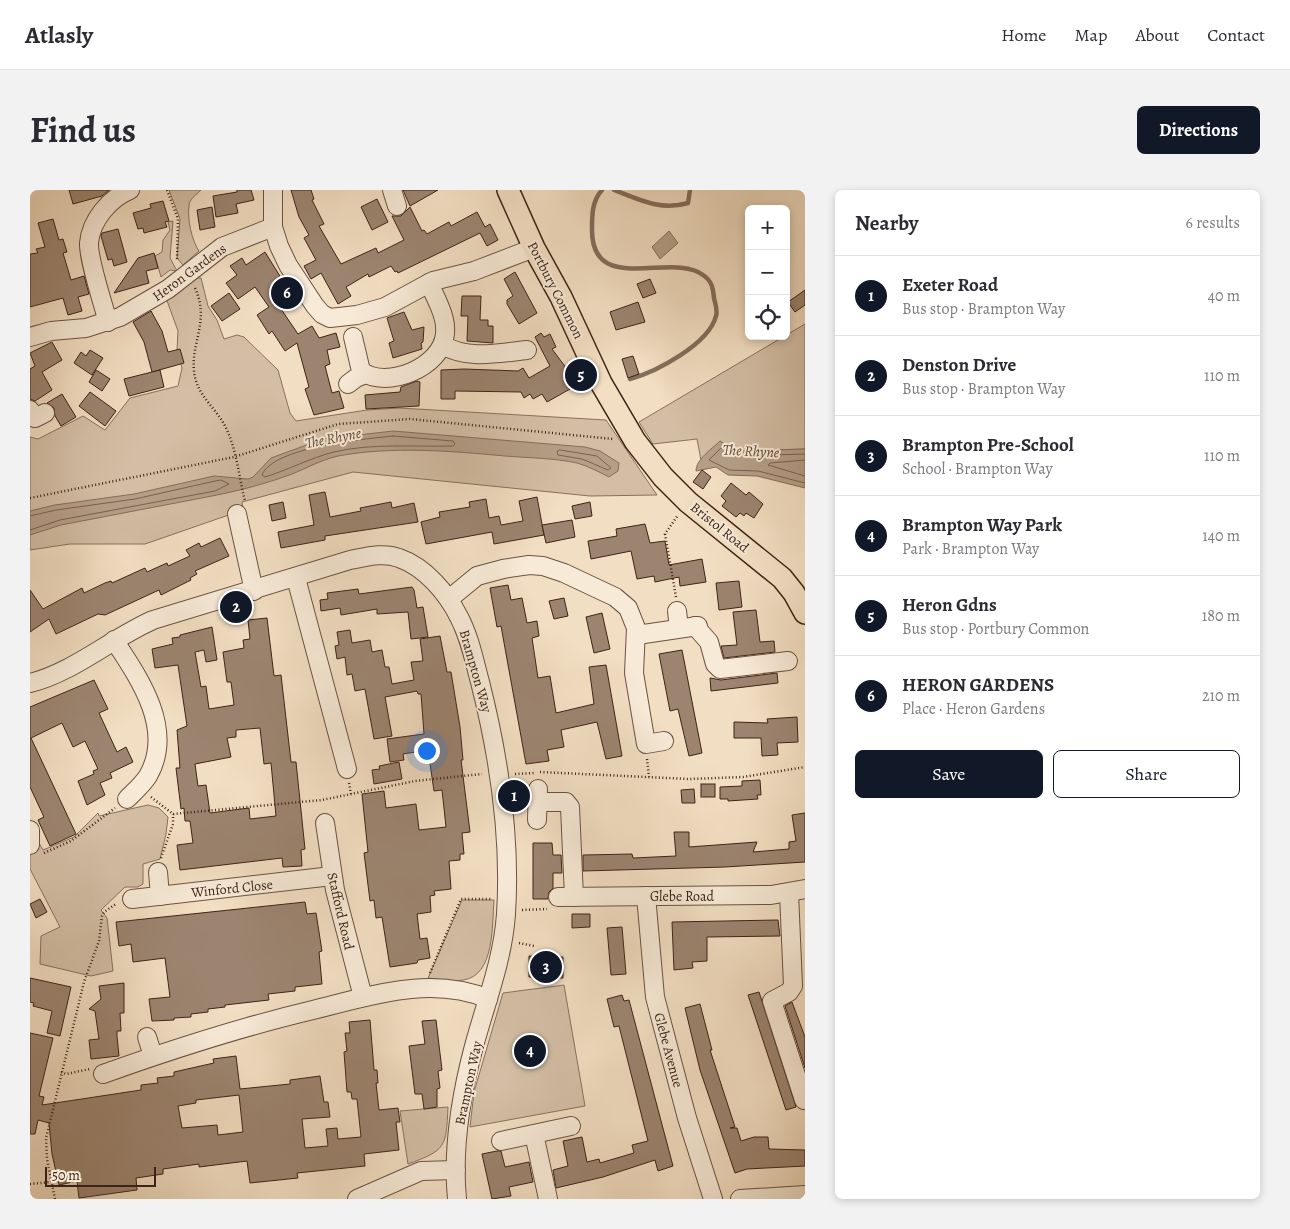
<!DOCTYPE html>
<meta charset="utf-8">
<style>
body{margin:0;font-family:Alegreya,serif;background:#f2f2f3;color:#2b2b33}
.controls{position:absolute;right:15px;top:15px;display:grid;overflow:hidden;border-radius:8px;box-shadow:0 2px 8px #0003}
.controls button{width:45px;height:45px;display:grid;place-items:center;padding:0;border:0;border-bottom:1px solid #e1e1e2;background:#fff;color:#2b2b33;font:25px sans-serif}
.scale{position:absolute;left:15px;bottom:12px;width:111px;box-sizing:border-box;padding-left:5px;border:2px solid #3e2317;border-top:0;font-size:14px;line-height:18px;white-space:nowrap;color:#3e2317;-webkit-text-stroke:4px #f7ead7;paint-order:stroke}
.you{position:absolute;left:396px;top:560px;width:18px;height:18px;margin:-12px;border:4px solid #fff;border-radius:50%;background:#1a73e8;box-shadow:0 0 0 8px #1a73e833}
.badge{display:grid;place-items:center;width:32px;height:32px;border-radius:50%;background:#111827;color:#fff;font-size:16px;font-weight:700}
.pin{position:absolute;translate:-50% -50%;border:2px solid #fff;box-shadow:0 1px 5px #0006}
.list{margin:0;padding:0;list-style:none}
h2{display:flex;justify-content:space-between;align-items:center;height:65px;margin:0;padding:0 20px;font-size:21px}
h2 small{font-size:16px;font-weight:400;color:#7c7c81}
.list li{display:grid;grid-template-columns:32px 1fr auto;gap:15px;align-items:center;box-sizing:border-box;height:80px;padding:0 20px;border-top:1px solid #e1e1e2}
.list b{display:block;font-size:19px;white-space:nowrap}
.list p{margin:0;font-size:16px;white-space:nowrap;color:#7c7c81}
.list em{font-size:16px;font-style:normal;color:#7c7c81}
.actions{display:flex;gap:10px;padding:15px 20px}
.actions a{flex:1;padding:11px 0;border:1px solid #111827;border-radius:8px;text-align:center;font-size:18px;color:#111827}
.actions .main{background:#111827;color:#fff}
.icon{flex:none;width:28px;height:28px;fill:none;stroke:currentColor;stroke-width:2;stroke-linecap:round;stroke-linejoin:round}
.map{position:relative;flex:none;width:775px;height:1009px;overflow:hidden;border-radius:8px}
header{display:flex;align-items:center;gap:30px;box-sizing:border-box;height:70px;padding:0 25px;background:#fff;border-bottom:1px solid #e1e1e2}
header strong{font-size:24px}
nav{display:flex;gap:28px;margin-inline-start:auto;font-size:18px}
.intro{display:flex;align-items:center;justify-content:space-between;box-sizing:border-box;height:120px;padding:0 30px}
h1{margin:0;font-size:35px}
.button{padding:12px 22px;border-radius:8px;background:#111827;color:#fff;font-size:18px;font-weight:700}
main{display:flex;gap:30px;padding:0 30px}
aside{flex:1;background:#fff;border-radius:8px;box-shadow:0 2px 8px #0003}
.map>svg:first-child{display:block}
.green{fill:#d3bea5;stroke:#88705e}
.water{fill:#b59e88;stroke:#856d5b}
.lines{fill:none;stroke-linecap:round;stroke-linejoin:round}
.shore{stroke:#7a6050;stroke-width:1}
.stream{stroke:#856d5b;stroke-width:4.5}
.building{fill:#9c8470;stroke:#3e2317;fill-rule:evenodd}
.minor-casing{stroke:#6b5242;stroke-width:20}
.major-casing{stroke:#3e2317;stroke-width:24}
.path{stroke:#3e2317;stroke-width:2.5;stroke-dasharray:1 2.5;stroke-linecap:butt}
.minor{stroke:#f7ead7;stroke-width:18}
.major{stroke:#f2dec2;stroke-width:21}
.labels{text-anchor:middle;stroke-width:4;stroke-linejoin:round;paint-order:stroke}
.street-label{font-size:14px;fill:#3e2317;stroke:#f7ead7}
.water-label{font-size:15px;font-style:italic;fill:#624839;stroke:#f7ead7}
</style>
<header>
<strong>Atlasly</strong>
<nav><a>Home</a><a>Map</a><a>About</a><a>Contact</a></nav>
</header>
<div class="intro"><h1>Find us</h1><a class="button">Directions</a></div>
<main>
<div class="map">
<svg width="775" height="1009" viewBox="0 0 775 1009">
<rect width="100%" height="100%" fill="#f2dec2"/>
<filter id="stains"><feTurbulence type="fractalNoise" baseFrequency=".004" numOctaves="4"/><feColorMatrix values="0 0 0 0 .2 0 0 0 0 .09 0 0 0 0 .02 0 0 0 .5 -.17"/></filter>
<radialGradient id="worn" r=".72"><stop offset=".6" stop-color="#630" stop-opacity="0"/><stop offset="1" stop-color="#630" stop-opacity=".3"/></radialGradient>
<g class="green">
<path d="M139 0H171C166 5 159 9 159 16 157 29 162 51 169 61L153 75 147 68 150 29Z"/>
<polygon points="143,31 140,68 147,81 140,80 131,87 125,66 132,62 133,50 140,40 138,32"/>
<polygon points="162,88 171,88 178,116 187,130 194,149 207,145 214,147 248,180 260,223 266,231 337,220 369,218 576,230 627,305 560,306 323,282 212,312 213,320 115,354 40,354 0,360 0,247 8,249 53,226 75,240 100,208 148,196 152,178 147,160 148,141 136,108"/>
<polygon points="775,134 775,259 705,261 690,251 671,270 667,249 623,254 609,232"/>
<polygon points="118,615 129,618 138,627 136,644 130,669 113,674 113,694 108,697 95,697 71,720 77,728 83,781 61,786 10,774 11,746 30,737 0,679 0,664 9,653 13,660 44,647 68,623 69,626"/>
<path d="M432 710H464C462 734 465 786 433 790 421 792 409 789 398 788Z"/>
<polygon points="534,795 555,916 440,937 444,902 473,803"/>
<path d="M418 917C416 958 416 960 378 974L370 921Z"/>
</g>
<g class="water">
<polygon points="639,41 648,53 630,69 622,57"/>
<path d="M363 241 555 257 570 261 589 273 588 281 579 287C569 282 558 276 547 273 524 268 499 268 475 266 421 261 362 256 308 266 291 270 277 278 262 284 235 294 208 301 182 306L31 335 0 345V321L25 315 104 304 184 286 218 289 223 287 241 268 293 249Z"/>
<path d="M690 251 705 261 775 259V298L727 286 698 285 686 277 666 281C666 269 682 259 690 251Z"/>
</g>
<g class="lines">
<g class="shore">
<path d="M363 246 423 251 425 254 423 256C384 257 341 253 304 262 280 268 258 280 235 287L232 285C243 257 335 249 363 246Z"/>
<polygon points="530,260 567,266 581,278 578,280 552,269 528,265 527,262"/>
<polyline points="775,264 705,266 691,258 679,270 699,280 728,281 775,293"/>
<polyline points="775,270 740,273 738,275 775,286"/>
<polyline points="0,326 26,320 105,309 185,291 191,290 199,294 185,301 30,330 0,340"/>
</g>
<g class="stream">
<path d="M572 0C562 11 562 25 562 39 561 107 643 61 673 85 682 91 683 98 684 108 685 113 688 121 686 126 679 154 626 182 600 189"/>
<path d="M584 0C610 10 631 21 658 13L660 0"/>
</g>
</g>
<g class="building">
<polygon points="39,0 79,0 72,6 43,14"/>
<polygon points="207,0 221,0 224,10 206,14 208,23 186,27 183,6 207,2"/>
<polygon points="261,0 281,0 284,9 282,10 294,34 289,36 311,74 346,58 348,63 374,50 362,26 371,26 380,17 392,41 394,40 397,44 419,32 421,36 447,22 455,37 460,34 468,50 457,56 450,43 368,83 367,81 365,82 361,76 339,87 338,84 316,97 321,106 308,114 291,83 281,89 274,76 286,70 274,48 279,45 269,27"/>
<polygon points="373,0 408,0 380,16"/>
<polygon points="347,9 358,32 342,40 331,17"/>
<polygon points="133,11 139,31 135,32 137,37 114,43 113,38 108,39 103,23 121,18 120,14"/>
<polygon points="182,17 185,37 170,40 167,20"/>
<polygon points="23,29 29,50 33,49 37,62 33,63 41,90 54,86 59,104 48,107 52,121 38,125 33,108 0,117 0,64 8,63 6,59 15,57 8,33"/>
<polygon points="88,39 97,72 84,76 82,69 78,70 71,46 72,43"/>
<polygon points="235,62 261,104 255,108 259,114 251,119 268,144 282,136 289,148 306,143 310,157 297,160 300,174 295,176 302,203 309,201 314,218 284,225 275,199 279,197 267,153 255,161 242,141 239,144 227,125 239,117 225,97 208,109 196,93 207,85 200,76 212,68 216,75"/>
<polygon points="124,63 128,78 116,81 119,93 84,103 108,68"/>
<polygon points="485,82 507,123 489,134 477,114 477,110 483,106 474,89"/>
<polygon points="620,89 626,103 613,108 607,94"/>
<polygon points="775,100 775,115 765,122 758,112"/>
<polygon points="199,103 210,119 192,131 181,116"/>
<polygon points="432,106 451,106 450,130 458,130 458,136 463,136 463,153 437,151 438,126 431,126"/>
<polygon points="608,112 615,132 586,140 580,122"/>
<polygon points="121,121 132,141 138,162 150,159 154,173 122,182 114,152 103,132"/>
<polygon points="374,122 382,140 394,137 393,152 391,153 392,159 363,168 359,153 364,151 357,128"/>
<polygon points="511,143 514,147 520,144 526,157 522,159 543,187 536,192 540,199 517,212 512,204 503,209 500,204 494,208 491,202 425,201 425,209 411,209 411,180 434,179 488,181 493,178 499,188 520,176 505,147"/>
<polygon points="22,152 32,170 12,182 22,200 5,211 0,209 0,179 5,176 0,163"/>
<polygon points="60,160 73,168 62,185 44,173 51,162 56,166"/>
<polygon points="603,166 609,184 598,188 592,169"/>
<polygon points="66,180 80,189 72,201 59,192"/>
<polygon points="130,180 134,197 99,206 94,189"/>
<polygon points="387,191 390,192 389,216 336,219 335,205 370,202 371,197"/>
<polygon points="60,202 86,221 75,236 49,216"/>
<polygon points="32,204 46,227 31,236 25,226 24,218 17,213"/>
<polygon points="672,280 681,287 673,299 663,292"/>
<polygon points="701,293 716,305 719,302 733,314 724,328 716,323 714,326 710,323 706,327 692,316 696,311 691,306"/>
<polygon points="295,302 300,327 331,321 330,318 361,312 362,318 384,313 388,332 295,346 295,350 251,358 248,342 284,335 279,305"/>
<polygon points="507,307 514,345 464,354 462,342 396,354 391,332 410,327 409,322 440,317 439,312 456,309 459,328 469,326 471,335 493,331 489,311"/>
<polygon points="253,312 256,328 242,331 239,315"/>
<polygon points="560,312 562,326 545,329 542,316"/>
<polygon points="542,330 545,347 516,353 512,335"/>
<polygon points="615,334 620,353 635,351 639,375 672,369 676,392 650,396 649,387 625,392 624,386 607,389 601,361 561,369 558,351 587,346 586,339"/>
<polygon points="190,348 199,366 165,381 167,384 160,388 161,390 131,405 129,400 75,425 68,424 26,444 19,429 0,442 0,400 13,419 52,398 54,403 75,393 81,391 82,393 115,378 117,382 137,373 138,376 160,366 156,360 169,353 171,357"/>
<polygon points="709,391 712,417 689,420 686,393"/>
<polygon points="478,395 481,410 492,408 497,433 507,431 509,446 502,448 508,488 520,486 526,523 564,514 559,477 576,475 592,566 576,569 567,532 531,540 534,557 517,560 519,571 496,574 471,436 467,437 460,398"/>
<polygon points="382,397 384,400 387,418 393,417 398,447 381,449 378,422 347,424 347,419 311,425 310,418 291,421 290,410 298,409 297,403 328,399 329,404"/>
<polygon points="534,408 538,426 524,429 519,411"/>
<polygon points="726,420 730,452 744,451 745,462 694,468 691,456 707,455 703,422"/>
<polygon points="572,423 580,459 564,463 556,427"/>
<path d="M237 428 244 486 251 485 261 572H266L275 659 271 660 272 676 253 677 252 668 150 680 147 655 163 653 160 631H155L154 618 151 619 146 578H150L147 540 157 536 148 475 125 478 122 459 143 454 142 448 150 447V445L182 437 187 470 176 472 174 460 165 462 171 497 176 496 179 519 204 515 201 492H197L193 462 214 458 213 450 220 449 218 430ZM230 538 234 574 241 573 246 626 220 629 219 618 180 623 176 595 168 596 165 574 201 567 197 548 206 547V540Z"/>
<polygon points="320,440 322,453 340,450 342,462 352,460 355,477 359,477 362,494 384,490 381,472 393,471 390,449 410,446 417,482 421,482 430,537 433,570 431,570 440,642 432,643 434,664 430,664 430,670 419,671 421,699 404,701 405,705 400,706 401,722 387,724 390,749 397,748 400,768 388,770 387,773 360,777 352,727 346,728 344,710 340,711 334,663 338,662 332,604 354,601 356,618 386,614 389,640 416,637 412,600 404,601 398,560 373,564 374,570 360,572 357,549 394,544 391,504 388,504 387,501 355,507 362,546 344,549 335,499 325,501 322,484 317,485 315,467 307,469 305,456 309,455 307,442"/>
<polygon points="652,460 672,563 659,566 648,519 640,521 629,464"/>
<polygon points="747,483 748,493 681,501 680,488 691,490"/>
<polygon points="64,490 78,519 69,523 87,562 96,557 103,572 80,583 82,588 70,593 75,605 57,615 48,591 64,584 63,581 68,579 55,551 43,557 32,533 1,548 46,644 20,656 8,630 14,627 0,597 0,517"/>
<polygon points="767,527 768,552 747,553 748,565 732,566 731,548 704,548 704,532 738,533 737,529"/>
<polygon points="369,572 372,589 344,594 342,580 350,579 349,576"/>
<polygon points="730,590 731,605 727,605 728,609 698,611 698,609 690,609 690,597 712,596 712,591"/>
<rect x="671" y="594" width="14" height="13"/>
<polygon points="664,599 665,613 652,613 651,600"/>
<polygon points="775,623 775,672 695,677 553,681 553,665 602,664 603,668 646,666 644,642 659,642 659,657 727,652 723,662 759,659 759,652 766,651 762,625"/>
<polygon points="503,653 522,653 523,665 531,665 532,683 523,683 523,698 519,702 518,709 503,709"/>
<polygon points="10,709 17,722 6,728 0,714"/>
<polygon points="275,712 277,724 286,723 292,761 289,762 292,794 265,797 265,801 238,804 239,810 195,815 195,817 178,819 178,822 161,824 161,827 144,828 144,830 122,831 119,809 140,807 135,768 103,772 101,754 89,756 86,732"/>
<polygon points="542,724 560,724 560,737 542,738"/>
<polygon points="748,730 750,746 677,747 677,771 662,772 663,778 644,780 642,732"/>
<polygon points="592,737 596,784 581,785 577,738"/>
<polygon points="499,766 533,767 533,788 499,787"/>
<polygon points="0,788 41,797 30,846 17,843 22,821 3,816 4,813 0,812"/>
<polygon points="94,793 94,823 90,823 91,841 87,841 87,846 89,866 61,869 59,850 69,849 65,821 59,819 71,809 69,796"/>
<polygon points="729,802 766,917 756,920 718,805"/>
<polygon points="592,805 594,811 599,810 643,976 628,981 625,970 573,987 526,998 523,980 538,976 533,951 552,947 557,972 569,969 570,973 604,963 602,955 618,951 589,836 584,837 577,809"/>
<polygon points="762,812 775,847 775,878 755,816"/>
<polygon points="670,814 682,860 680,860 705,937 700,938 707,938 711,951 724,947 738,947 739,959 775,960 775,976 717,979 705,983 670,880 655,818"/>
<path d="M340 830 344 880H347L348 893H346L349 920 368 918 370 932H366L369 960 334 964 335 976 267 983 268 988 220 993 217 971 169 977V974L133 979V984L106 988 107 1000 49 1008 47 991 29 995 22 964 19 933 8 930 5 944H0V843L23 848 9 906 14 907 12 915 111 900V895L128 893 127 888 144 886V882L184 873 183 869 206 866 210 899 260 894V890L290 886 294 912H298L300 927 272 929 275 958 298 956 296 939 307 938 308 949 331 947 327 909H322L321 902H317L314 862 317 861 315 843H320L319 832ZM209 905 213 942 188 945 187 935 152 938 148 916 166 913V910Z"/>
<polygon points="406,830 412,880 408,881 410,898 407,899 407,917 394,919 392,904 385,904 379,856 395,854 392,831"/>
<polygon points="467,961 471,961 475,977 499,972 503,992 479,997 481,1006 462,1009 452,964"/>
</g>
<g class="lines">
<g class="minor-casing">
<g id="minor">
<polyline points="243,0 243,37 249,56 258,75 285,116 292,124 300,128 327,125 355,117 403,91 444,81 504,58"/>
<polyline points="362,0 367,16"/>
<path d="M78 132C73 114 58 68 59 53 61 30 80 8 100 0"/>
<polyline points="0,147 21,141 56,138 90,127 138,99 192,57 243,37"/>
<path d="M323 147 331 181C357 200 412 177 415 144 417 127 406 109 399 93"/>
<path d="M413 155C437 170 469 163 497 160"/>
<polyline points="318,194 326,188 336,184"/>
<polyline points="0,220 5,228 15,223"/>
<polyline points="207,324 224,401"/>
<polyline points="266,388 317,579"/>
<polyline points="419,409 447,386 473,379 499,375 513,376 534,383 585,407 598,418 606,438 604,483 616,554 634,551"/>
<polyline points="647,421 649,438"/>
<polyline points="665,436 679,452 685,474 690,479 758,471"/>
<polyline points="607,445 668,436"/>
<path d="M84 450C109 488 145 539 118 586 113 594 104 602 97 609"/>
<path d="M0 493C42 483 82 448 123 430L320 370C336 367 353 362 369 368 395 377 417 403 429 427 440 448 444 470 450 492 469 567 481 646 476 724 473 769 456 812 444 856 431 905 422 958 427 1009"/>
<polyline points="507,612 536,612 540,617 544,707"/>
<polyline points="507,630 508,599"/>
<polyline points="295,633 305,700 333,807"/>
<polyline points="0,640 0,655"/>
<polyline points="128,682 130,706"/>
<polyline points="759,703 763,796 759,802 742,811 774,910"/>
<polyline points="616,706 625,807 657,928 683,1009"/>
<polyline points="528,707 741,705 775,699"/>
<polyline points="102,709 302,686"/>
<polyline points="117,847 123,866"/>
<path d="M73 884C143 859 211 837 283 820 340 806 401 785 458 809"/>
<polyline points="504,944 518,1009"/>
<polyline points="471,951 541,936"/>
<polyline points="327,1009 391,981 426,980"/>
<polyline points="710,1009 775,1005"/>
</g>
</g>
<g class="major-casing">
<polyline id="major" points="478,0 504,58 531,107 571,193 605,251 633,287 658,312 752,388 764,403 775,423"/>
</g>
<g class="path">
<polyline points="137,0 148,29 147,71"/>
<path d="M165 98C180 130 161 152 164 181 166 206 188 219 197 240 207 262 209 288 215 311"/>
<polyline points="0,308 204,267 308,234 380,229 583,249"/>
<polyline points="646,407 635,344 648,325"/>
<polyline points="617,569 619,587"/>
<polyline points="510,582 659,589 713,587 775,577"/>
<polyline points="485,584 505,583"/>
<polyline points="319,593 321,604"/>
<polyline points="121,607 143,624 292,610 385,591 452,584"/>
<polyline points="14,663 41,651 85,618"/>
<polyline points="131,668 143,634 143,624"/>
<polyline points="492,720 517,719"/>
<polyline points="489,753 504,756"/>
<polyline points="400,783 431,709 461,709"/>
<polyline points="31,882 36,884 60,879"/>
<polyline points="0,994 21,992"/>
<polyline points="25,1009 17,969 16,948 54,792 69,751 72,726 74,722 86,714"/>
</g>
<use href="#minor" class="minor"/>
<use href="#major" class="major"/>
</g>
<g class="labels">
<g class="street-label">
<text transform="translate(159 82) rotate(-36)" y="5">Heron Gardens</text>
<text transform="translate(526 100) rotate(63)" y="5">Portbury Common</text>
<text transform="translate(690 337) rotate(39)" y="5">Bristol Road</text>
<text transform="translate(446 481) rotate(74)" y="5">Brampton Way</text>
<text transform="translate(202 698) rotate(-6)" y="5">Winford Close</text>
<text x="652" y="711">Glebe Road</text>
<text transform="translate(311 721) rotate(77)" y="5">Stafford Road</text>
<text transform="translate(639 860) rotate(75)" y="5">Glebe Avenue</text>
<text transform="translate(438 893) rotate(-78)" y="5">Brampton Way</text>
</g>
<g class="water-label">
<text transform="translate(303 248) rotate(-11)" y="5">The Rhyne</text>
<text transform="translate(721 261) rotate(3)" y="5">The Rhyne</text>
</g>
</g>
<rect width="100%" height="100%" filter="url(#stains)"/>
<rect width="100%" height="100%" fill="url(#worn)"/>
</svg>
<div class="controls">
<button>+</button>
<button>−</button>
<button><svg class="icon" aria-label="locate" viewBox="0 0 24 24"><circle cx="12" cy="12" r="6"/><path d="M12 2v4M12 18v4M2 12h4M18 12h4"/></svg></button>
</div>
<div class="scale">50 m</div>
<div class="you"></div>
<div class="pin badge" style="left:484px;top:606px">1</div>
<div class="pin badge" style="left:206px;top:417px">2</div>
<div class="pin badge" style="left:516px;top:777px">3</div>
<div class="pin badge" style="left:500px;top:861px">4</div>
<div class="pin badge" style="left:551px;top:185px">5</div>
<div class="pin badge" style="left:257px;top:103px">6</div>
</div>
<aside>
<h2>Nearby<small>6 results</small></h2>
<ul class="list">
<li><span class="badge">1</span><div><b>Exeter Road</b><p>Bus stop · Brampton Way</p></div><em>40 m</em></li>
<li><span class="badge">2</span><div><b>Denston Drive</b><p>Bus stop · Brampton Way</p></div><em>110 m</em></li>
<li><span class="badge">3</span><div><b>Brampton Pre-School</b><p>School · Brampton Way</p></div><em>110 m</em></li>
<li><span class="badge">4</span><div><b>Brampton Way Park</b><p>Park · Brampton Way</p></div><em>140 m</em></li>
<li><span class="badge">5</span><div><b>Heron Gdns</b><p>Bus stop · Portbury Common</p></div><em>180 m</em></li>
<li><span class="badge">6</span><div><b>HERON GARDENS</b><p>Place · Heron Gardens</p></div><em>210 m</em></li>
</ul>
<div class="actions"><a class="main">Save</a><a>Share</a></div>
</aside>
</main>
